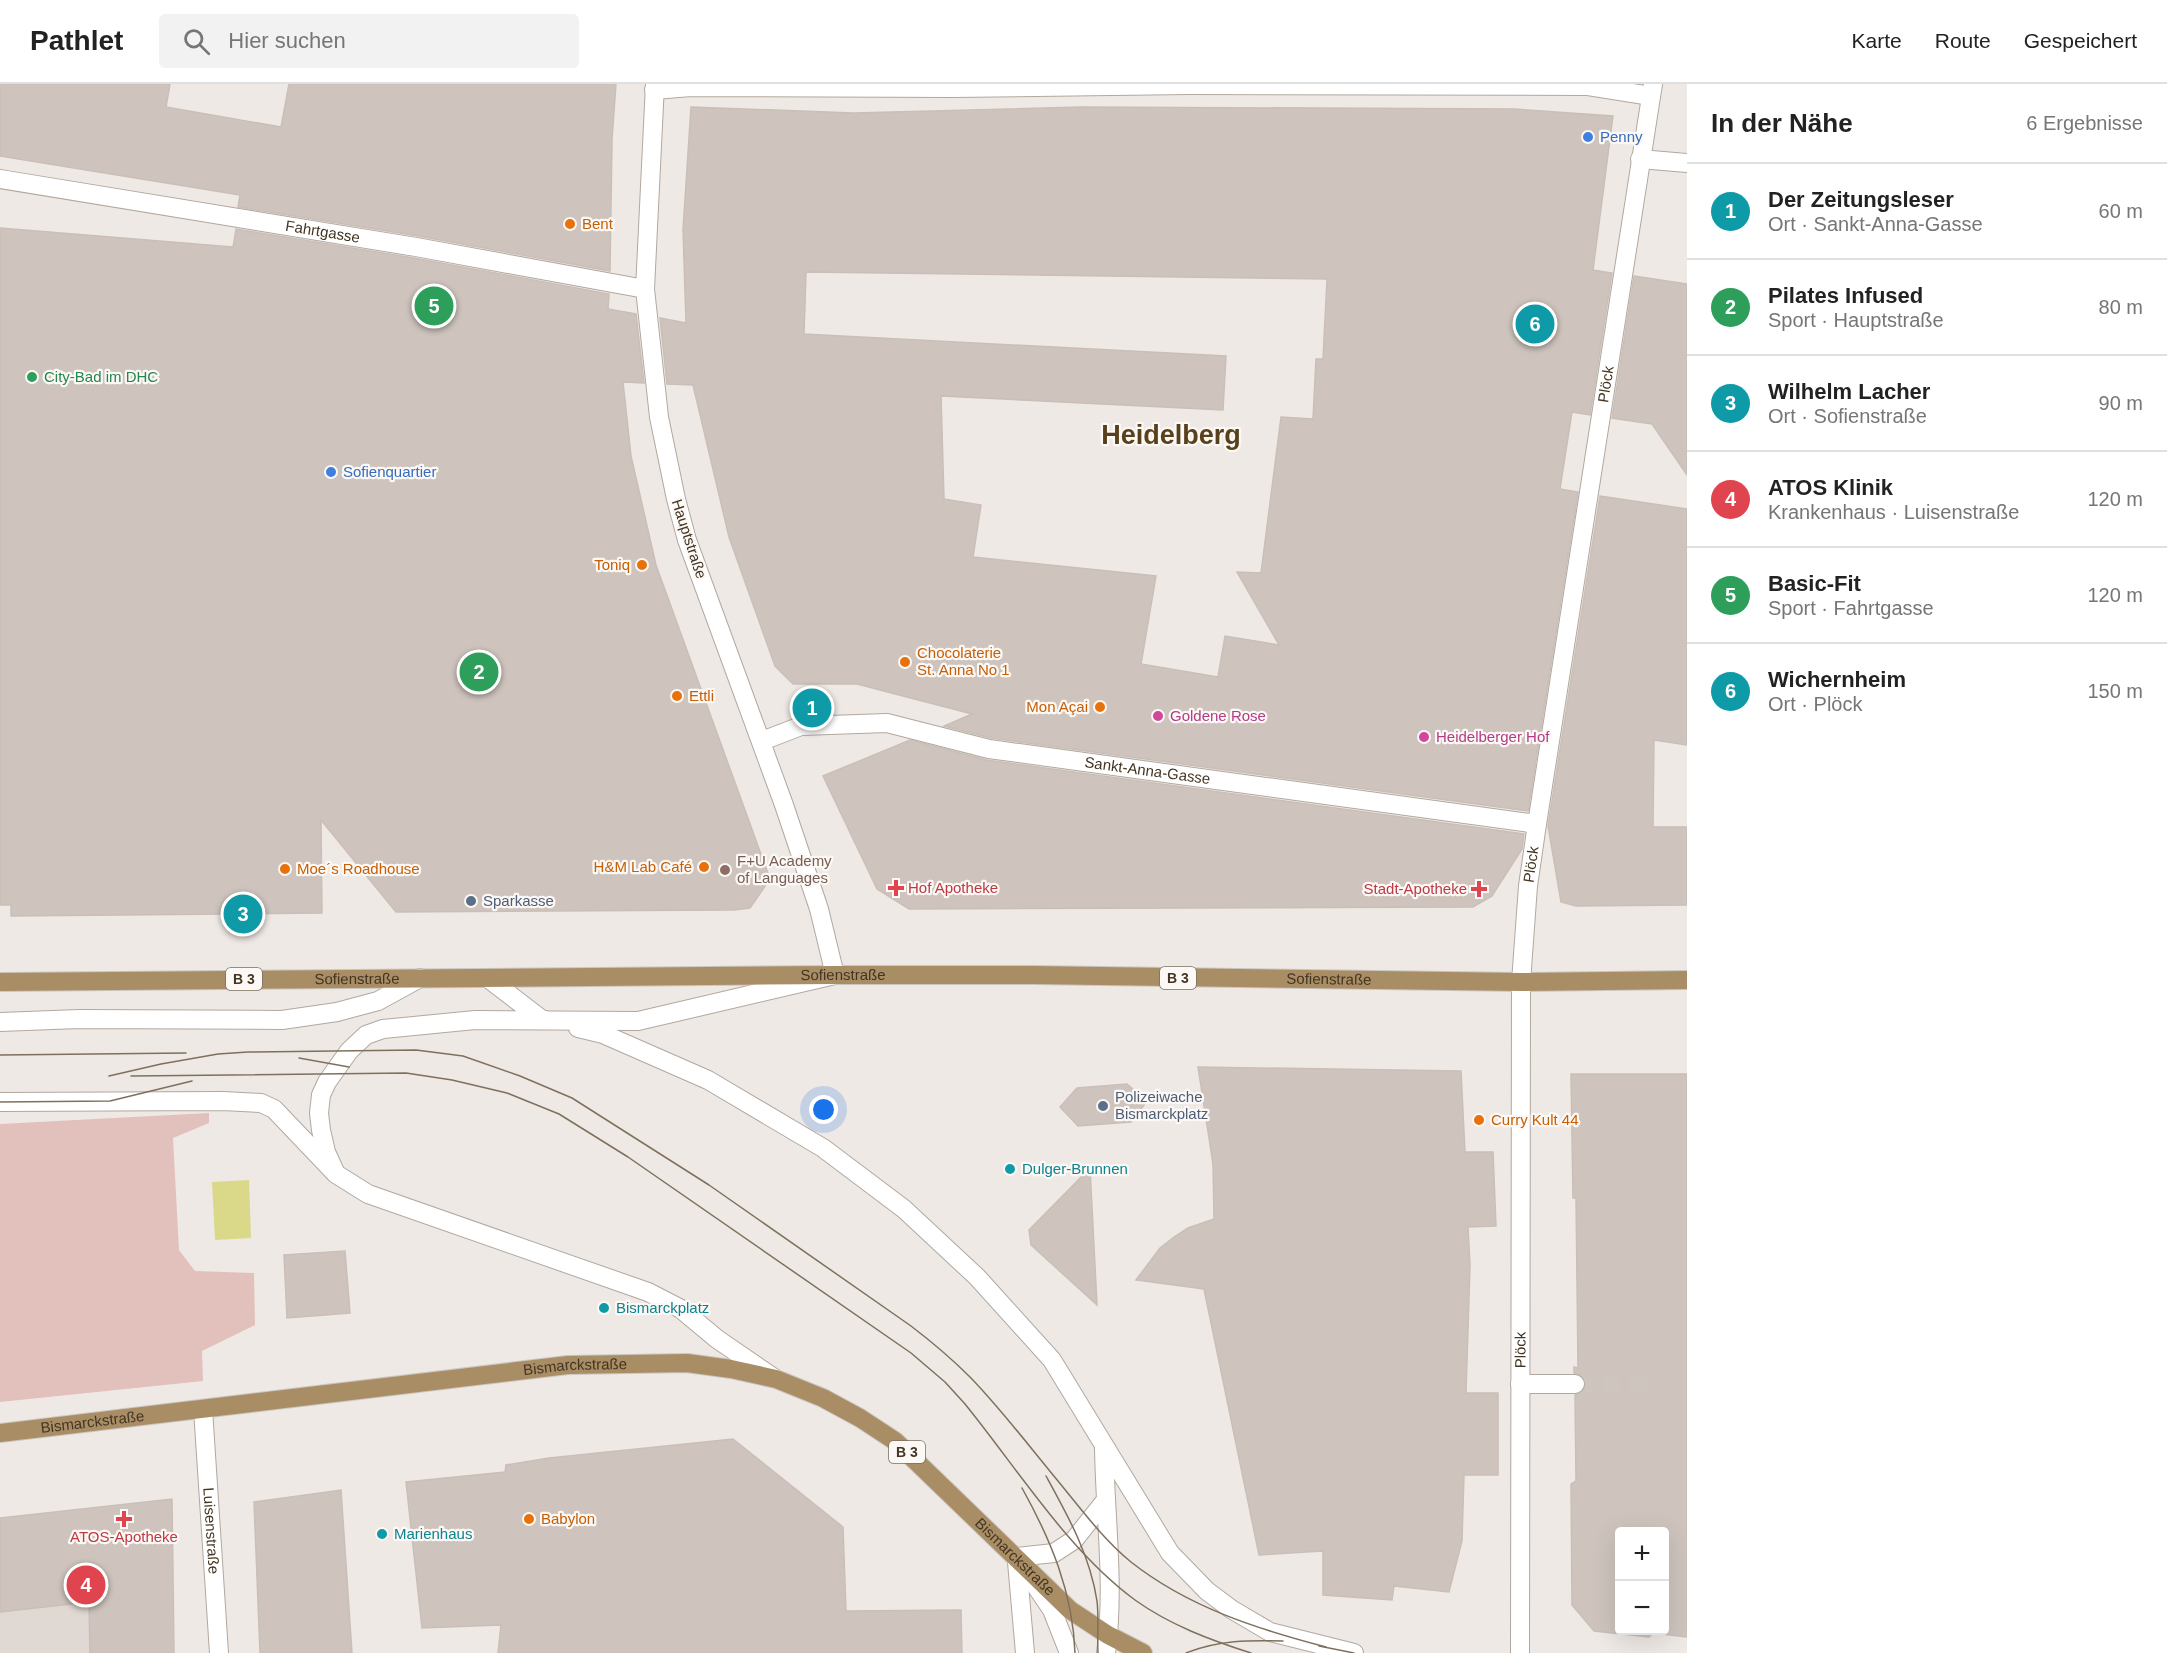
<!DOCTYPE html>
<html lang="de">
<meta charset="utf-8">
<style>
body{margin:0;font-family:Arial,sans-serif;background:#f2f2f2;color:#222}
.controls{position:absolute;right:18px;bottom:18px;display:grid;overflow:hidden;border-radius:6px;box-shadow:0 6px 24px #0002}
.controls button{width:54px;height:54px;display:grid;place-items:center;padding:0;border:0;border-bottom:2px solid #e0e0e0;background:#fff;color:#222;font:30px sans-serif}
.you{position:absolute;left:824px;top:1026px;width:21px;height:21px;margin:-15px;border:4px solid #fff;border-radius:50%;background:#1a73e8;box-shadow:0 0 0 9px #1a73e833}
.badge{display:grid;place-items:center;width:39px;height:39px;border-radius:50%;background:#6354ff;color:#fff;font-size:20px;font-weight:700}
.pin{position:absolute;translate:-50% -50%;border:3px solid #fff;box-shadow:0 2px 6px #0006}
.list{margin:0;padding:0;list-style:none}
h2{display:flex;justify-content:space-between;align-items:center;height:78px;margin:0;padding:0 24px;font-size:26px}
h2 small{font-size:20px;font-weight:400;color:#767676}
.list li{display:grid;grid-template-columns:39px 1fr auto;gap:18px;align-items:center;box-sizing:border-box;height:96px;padding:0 24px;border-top:2px solid #e0e0e0}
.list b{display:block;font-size:22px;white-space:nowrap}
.list p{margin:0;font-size:20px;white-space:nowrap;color:#767676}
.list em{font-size:20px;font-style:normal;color:#767676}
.icon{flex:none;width:33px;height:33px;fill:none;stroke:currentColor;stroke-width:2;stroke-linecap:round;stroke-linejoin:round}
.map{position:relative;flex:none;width:1687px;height:1569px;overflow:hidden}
header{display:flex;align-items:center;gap:36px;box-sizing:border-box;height:84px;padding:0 30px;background:#fff;border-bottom:2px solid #e0e0e0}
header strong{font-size:28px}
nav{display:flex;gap:33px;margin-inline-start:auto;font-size:21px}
.search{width:420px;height:54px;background:#f2f2f2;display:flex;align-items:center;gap:15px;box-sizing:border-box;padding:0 21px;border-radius:6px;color:#767676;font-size:22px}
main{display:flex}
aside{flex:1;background:#fff}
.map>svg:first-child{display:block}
.built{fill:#e0d8d3}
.green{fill:#e2c1bc}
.water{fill:#d9d989}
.building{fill:#cec4bd;stroke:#cabfb7;stroke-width:1.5;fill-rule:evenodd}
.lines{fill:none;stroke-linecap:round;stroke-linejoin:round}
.minor-tunnel{stroke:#cdc5be;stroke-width:18;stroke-dasharray:18 9;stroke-linecap:butt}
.minor-casing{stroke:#b1a89f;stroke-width:20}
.major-casing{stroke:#cbc6c1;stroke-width:20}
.minor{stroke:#fff;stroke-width:18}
.major{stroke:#a98d65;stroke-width:18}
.tram{stroke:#7f705d;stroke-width:1.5}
.shop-dot{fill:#3f7fe0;stroke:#fbf8f6;stroke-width:2}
.food-dot{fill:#e8710a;stroke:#fbf8f6;stroke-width:2}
.leisure-dot{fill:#2e9e5b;stroke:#fbf8f6;stroke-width:2}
.hotel-dot{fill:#d1479c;stroke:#fbf8f6;stroke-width:2}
.education-dot{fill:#8d6e63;stroke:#fbf8f6;stroke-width:2}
.health-dot{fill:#e0444e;stroke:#fbf8f6;stroke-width:2}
.service-dot{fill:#5c6f8a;stroke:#fbf8f6;stroke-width:2}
.culture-dot{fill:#0f9aa8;stroke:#fbf8f6;stroke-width:2}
.labels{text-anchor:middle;stroke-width:4.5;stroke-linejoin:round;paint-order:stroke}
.shield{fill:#fbf8f6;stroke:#7b7062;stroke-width:1.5}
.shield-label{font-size:14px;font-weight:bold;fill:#443522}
.shop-label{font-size:15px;fill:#366cbe;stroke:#fbf8f6;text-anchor:start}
.food-label{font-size:15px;fill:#c56008;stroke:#fbf8f6;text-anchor:start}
.street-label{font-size:15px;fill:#443522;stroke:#fbf8f6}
.leisure-label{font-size:15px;fill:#27864d;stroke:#fbf8f6;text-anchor:start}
.hotel-label{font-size:15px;fill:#b23c85;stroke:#fbf8f6;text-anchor:start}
.education-label{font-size:15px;fill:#785e54;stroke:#fbf8f6;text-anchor:start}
.health-label{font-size:15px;fill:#be3a42;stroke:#fbf8f6;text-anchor:start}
.service-label{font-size:15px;fill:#4e5e75;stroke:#fbf8f6;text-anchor:start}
.culture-label{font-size:15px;fill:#0d838f;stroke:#fbf8f6;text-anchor:start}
.town-label{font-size:27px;font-weight:bold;fill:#58401b;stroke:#fbf8f6}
</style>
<header>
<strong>Pathlet</strong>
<div class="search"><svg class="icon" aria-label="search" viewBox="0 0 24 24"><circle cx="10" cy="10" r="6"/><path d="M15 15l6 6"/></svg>Hier suchen</div>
<nav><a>Karte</a><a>Route</a><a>Gespeichert</a></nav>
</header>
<main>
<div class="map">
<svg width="1687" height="1569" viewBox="0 0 1687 1569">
<rect width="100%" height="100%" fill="#efe9e5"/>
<polygon class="built" points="163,1416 172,1424 174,1569 0,1569 0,1434"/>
<polygon class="green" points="209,1029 209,1039 173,1054 179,1166 195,1187 254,1189 255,1241 202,1267 203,1297 0,1318 0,1040"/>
<polygon class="water" points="249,1096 251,1154 215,1156 212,1098"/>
<g class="building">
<polygon points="0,0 170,0 166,23 281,43 289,0 616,0 612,55 610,187 418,152 238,123 240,111 0,72"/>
<path d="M691 23 854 29 1081 23 1514 25 1613 32 1593 186 1612 189 1590 331 1572 328 1560 405 1578 408 1528 727 991 654 944 642 972 630 857 600H793L775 582 729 453 693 301 667 300 660 234 686 239 683 146ZM806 188 1327 195 1323 275H1316L1313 335 1281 333 1261 489 1237 488 1279 561 1225 552 1218 593 1141 580 1156 492 973 473 981 421 944 415 941 312 1223 326 1226 272 804 250Z"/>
<polygon points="0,144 233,163 236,145 414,174 609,210 608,225 636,230 644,299 623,298 631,372 656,481 770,795 750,824 734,826 396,828 321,736 322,829 11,832 11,821 0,821"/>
<polygon points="1634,192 1687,200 1687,391 1652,340 1612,334"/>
<polygon points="1600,412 1687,425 1687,661 1654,656 1653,743 1687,743 1687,821 1576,822 1561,818 1548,742"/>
<polygon points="910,656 987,676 1524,750 1522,765 1492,812 1473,823 909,825 877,805 823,692"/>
<polygon points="1198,983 1461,987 1465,1068 1493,1068 1496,1142 1468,1143 1470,1181 1466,1309 1498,1309 1498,1391 1464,1391 1462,1457 1449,1508 1394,1502 1392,1516 1323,1511 1323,1467 1259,1471 1204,1205 1136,1196 1160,1164 1174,1153 1188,1144 1214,1135 1213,1080"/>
<path d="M1571 990H1687V1553L1653 1549 1649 1553 1594 1547 1572 1521 1571 1400 1576 1397 1575 1311 1584 1306 1586 1299 1581 1291 1574 1289V1283L1578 1284 1576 1114H1573ZM1620 1448H1665V1546H1620Z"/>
<polygon points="1127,1000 1147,1017 1131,1038 1078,1042 1060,1023 1077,1004"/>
<polygon points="1090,1084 1097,1221 1031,1161 1029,1146"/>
<polygon points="345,1167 350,1229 287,1234 284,1171"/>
<polygon points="733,1355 843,1443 846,1527 961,1526 962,1569 498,1569 501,1541 422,1544 406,1398 505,1388 506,1381 549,1374"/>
<polygon points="341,1406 352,1569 260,1569 254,1418"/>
<polygon points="172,1415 174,1569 90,1569 89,1518 0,1528 0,1434"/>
</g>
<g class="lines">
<polyline class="minor-tunnel" points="1575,1300 1653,1299"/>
<g class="minor-casing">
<g id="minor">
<polyline points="654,6 691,3 953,4 1189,1 1588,2 1651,12"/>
<polyline points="1640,75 1687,79"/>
<path id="s1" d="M0 95 416 163 645 205"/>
<path id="s2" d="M762 657 801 642 887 639 989 665 1537 740"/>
<polyline points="489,895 541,935 545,936"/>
<polyline points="0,938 79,935 282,936 337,928 378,917 420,894"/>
<polyline points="578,944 603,950 708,996 823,1064 904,1125 977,1193 1052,1276 1170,1469 1207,1507 1231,1525 1270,1548 1354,1569"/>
<polyline points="0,1018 223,1017 261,1019 274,1025 336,1090 368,1110 648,1208 681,1225 717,1255 774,1294"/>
<polyline points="336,1090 326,1068 321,1046 319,1029 321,1011 327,998 349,967 366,951 383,945 475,936 638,937 835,891 819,825 784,721 687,456 676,415 659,333 645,205 655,0"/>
<polyline points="1520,1300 1575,1300"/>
<path id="s3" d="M203 1325 219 1569"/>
<path d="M1104 1364C1105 1432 1115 1502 1106 1569"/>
<polyline points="1016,1473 1054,1469 1074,1456 1105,1417"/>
<polyline points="1017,1478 1025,1569"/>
<polyline points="1029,1492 1052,1526 1069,1569"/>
<path id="s4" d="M1520 1569 1521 898 1528 802 1537 740 1653 0"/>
</g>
</g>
<g class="major-casing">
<g id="major">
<path id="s5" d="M0 898 835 891H1033L1521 898 1687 896"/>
<path id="s6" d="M0 1349 568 1281 687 1279 731 1285 776 1295 823 1314 860 1334 895 1357 1070 1526 1108 1551 1143 1569"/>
</g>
</g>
<use href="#minor" class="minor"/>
<use href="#major" class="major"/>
<g class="tram">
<polyline points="0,971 186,969"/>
<polyline points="299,974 349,983"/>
<path d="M109 992 161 980 218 970 248 968 416 966 463 972 520 992 572 1014 709 1101 911 1242C932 1258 951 1274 970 1293 1001 1325 1029 1362 1058 1397 1081 1425 1103 1455 1131 1478 1188 1523 1257 1545 1326 1563"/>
<path d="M131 992 406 989 452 996 507 1009 559 1030 628 1073 911 1269 945 1298 965 1320C1017 1384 1069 1468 1135 1516 1170 1541 1210 1556 1251 1569"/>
<polyline points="0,1018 110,1017 192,997"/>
<path d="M1046 1392C1068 1432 1090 1471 1097 1517 1099 1534 1097 1552 1098 1569"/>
<path d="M1022 1404C1051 1456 1073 1509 1075 1569"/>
<polyline points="1319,1562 1354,1569"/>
<path d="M1186 1569C1218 1556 1250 1556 1283 1557"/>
</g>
</g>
<g class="shop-dot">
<circle cx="1588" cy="53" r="6"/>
<circle cx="331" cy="388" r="6"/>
</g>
<g class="food-dot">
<circle cx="570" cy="140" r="6"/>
<circle cx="642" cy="481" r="6"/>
<circle cx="905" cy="578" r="6"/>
<circle cx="677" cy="612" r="6"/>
<circle cx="1100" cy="623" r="6"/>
<circle cx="704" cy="783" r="6"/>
<circle cx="285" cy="785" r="6"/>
<circle cx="1479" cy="1036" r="6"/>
<circle cx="529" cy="1435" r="6"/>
</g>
<circle class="leisure-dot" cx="32" cy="293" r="6"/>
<g class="hotel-dot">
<circle cx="1158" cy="632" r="6"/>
<circle cx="1424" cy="653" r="6"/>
</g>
<circle class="education-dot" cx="725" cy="786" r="6"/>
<g class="health-dot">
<path d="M893 795h6v6h6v6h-6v6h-6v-6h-6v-6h6z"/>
<path d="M1476 796h6v6h6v6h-6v6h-6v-6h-6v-6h6z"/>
<path d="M121 1426h6v6h6v6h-6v6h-6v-6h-6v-6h6z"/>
</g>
<g class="service-dot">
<circle cx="471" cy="817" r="6"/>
<circle cx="1103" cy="1022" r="6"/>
</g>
<g class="culture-dot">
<circle cx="1010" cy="1085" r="6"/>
<circle cx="604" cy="1224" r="6"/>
<circle cx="382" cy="1450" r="6"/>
</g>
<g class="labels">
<g class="shield">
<rect x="1160" y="883" width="36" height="22" rx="4.5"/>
<rect x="226" y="884" width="36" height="22" rx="4.5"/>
<rect x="889" y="1357" width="36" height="22" rx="4.5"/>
</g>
<g class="shield-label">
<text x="1178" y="899">B 3</text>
<text x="244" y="900">B 3</text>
<text x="907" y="1373">B 3</text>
</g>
<g class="shop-label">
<text x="1600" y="58">Penny</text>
<text x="343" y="393">Sofienquartier</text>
</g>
<g class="food-label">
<text x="582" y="145">Bent</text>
<text x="630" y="486" text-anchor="end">Toniq</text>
<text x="917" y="574">Chocolaterie<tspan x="917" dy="17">St. Anna No 1</tspan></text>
<text x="689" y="617">Ettli</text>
<text x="1088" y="628" text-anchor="end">Mon Açai</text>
<text x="692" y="788" text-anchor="end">H&amp;M Lab Café</text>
<text x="297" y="790">Moe´s Roadhouse</text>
<text x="1491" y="1041">Curry Kult 44</text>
<text x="541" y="1440">Babylon</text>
</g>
<g class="street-label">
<text dy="5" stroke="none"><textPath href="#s1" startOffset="327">Fahrtgasse</textPath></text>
<text dy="5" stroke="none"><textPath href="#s4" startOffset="1275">Plöck</textPath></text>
<text transform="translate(689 455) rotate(72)" y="5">Hauptstraße</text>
<text dy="5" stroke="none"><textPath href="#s2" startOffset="393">Sankt-Anna-Gasse</textPath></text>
<text dy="5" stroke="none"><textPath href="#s4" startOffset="789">Plöck</textPath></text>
<text dy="5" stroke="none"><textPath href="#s5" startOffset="843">Sofienstraße</textPath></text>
<text dy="5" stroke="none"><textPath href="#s5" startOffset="357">Sofienstraße</textPath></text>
<text dy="5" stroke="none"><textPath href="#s5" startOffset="1329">Sofienstraße</textPath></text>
<text dy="5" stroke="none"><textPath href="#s4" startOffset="303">Plöck</textPath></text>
<text dy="5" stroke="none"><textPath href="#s6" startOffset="579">Bismarckstraße</textPath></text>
<text dy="5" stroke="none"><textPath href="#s6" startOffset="93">Bismarckstraße</textPath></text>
<text dy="5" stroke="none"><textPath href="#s3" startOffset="122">Luisenstraße</textPath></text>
<text dy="5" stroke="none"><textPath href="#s6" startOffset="1083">Bismarckstraße</textPath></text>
</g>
<g class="leisure-label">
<text x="44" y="298">City-Bad im DHC</text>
</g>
<g class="hotel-label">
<text x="1170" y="637">Goldene Rose</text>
<text x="1436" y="658">Heidelberger Hof</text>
</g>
<g class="education-label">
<text x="737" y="782">F+U Academy<tspan x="737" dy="17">of Languages</tspan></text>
</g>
<g class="health-label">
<text x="908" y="809">Hof Apotheke</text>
<text x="1467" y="810" text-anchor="end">Stadt-Apotheke</text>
<text x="124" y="1458" text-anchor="middle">ATOS-Apotheke</text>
</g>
<g class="service-label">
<text x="483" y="822">Sparkasse</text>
<text x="1115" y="1018">Polizeiwache<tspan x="1115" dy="17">Bismarckplatz</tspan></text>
</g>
<g class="culture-label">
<text x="1022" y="1090">Dulger-Brunnen</text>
<text x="616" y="1229">Bismarckplatz</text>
<text x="394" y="1455">Marienhaus</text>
</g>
<g class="town-label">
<text x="1171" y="360">Heidelberg</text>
</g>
</g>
</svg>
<div class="controls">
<button>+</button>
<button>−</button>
</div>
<div class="you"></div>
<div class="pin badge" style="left:812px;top:624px;background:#0f9aa8">1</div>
<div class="pin badge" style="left:479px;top:588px;background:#2e9e5b">2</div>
<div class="pin badge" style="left:243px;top:830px;background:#0f9aa8">3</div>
<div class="pin badge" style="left:86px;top:1501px;background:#e0444e">4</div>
<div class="pin badge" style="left:434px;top:222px;background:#2e9e5b">5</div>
<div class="pin badge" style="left:1535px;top:240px;background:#0f9aa8">6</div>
</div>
<aside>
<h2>In der Nähe<small>6 Ergebnisse</small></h2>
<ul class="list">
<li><span class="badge" style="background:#0f9aa8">1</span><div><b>Der Zeitungsleser</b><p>Ort · Sankt-Anna-Gasse</p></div><em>60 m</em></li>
<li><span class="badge" style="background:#2e9e5b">2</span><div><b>Pilates Infused</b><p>Sport · Hauptstraße</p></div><em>80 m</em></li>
<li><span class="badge" style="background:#0f9aa8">3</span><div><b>Wilhelm Lacher</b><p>Ort · Sofienstraße</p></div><em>90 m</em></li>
<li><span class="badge" style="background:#e0444e">4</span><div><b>ATOS Klinik</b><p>Krankenhaus · Luisenstraße</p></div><em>120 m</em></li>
<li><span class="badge" style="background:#2e9e5b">5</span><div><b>Basic-Fit</b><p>Sport · Fahrtgasse</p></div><em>120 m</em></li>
<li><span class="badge" style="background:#0f9aa8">6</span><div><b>Wichernheim</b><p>Ort · Plöck</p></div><em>150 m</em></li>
</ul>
</aside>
</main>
